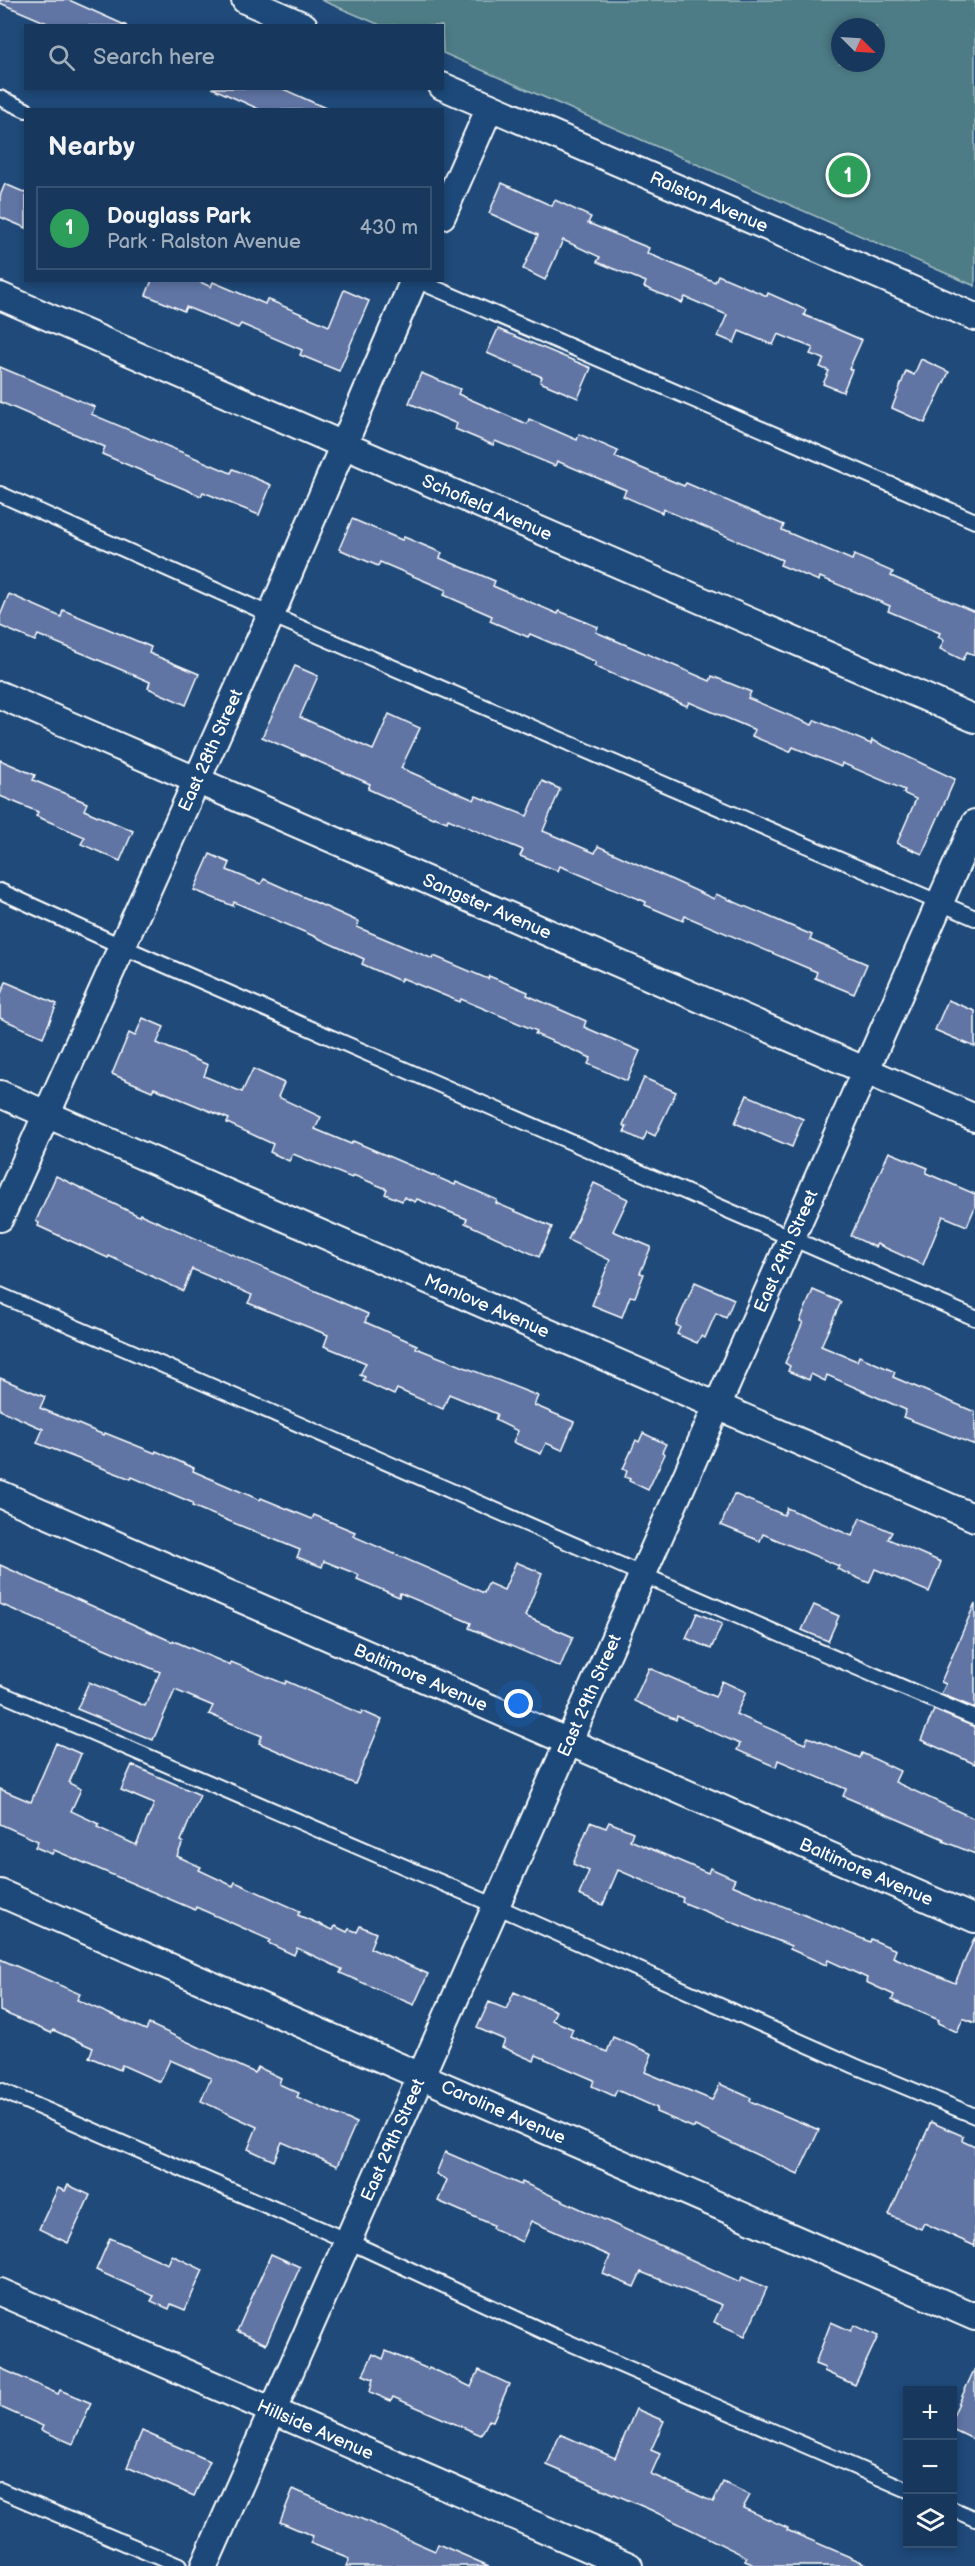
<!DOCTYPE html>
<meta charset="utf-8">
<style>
body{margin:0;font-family:"Balsamiq Sans",sans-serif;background:#244365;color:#f1f3f6}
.controls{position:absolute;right:18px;bottom:18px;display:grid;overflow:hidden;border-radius:0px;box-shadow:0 3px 9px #0003}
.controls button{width:54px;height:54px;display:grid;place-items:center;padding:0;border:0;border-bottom:2px solid #365272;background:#17385c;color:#f1f3f6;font:30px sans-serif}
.compass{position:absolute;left:831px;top:18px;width:54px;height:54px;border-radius:50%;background:#17385c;box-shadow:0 3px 9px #0003;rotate:114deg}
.you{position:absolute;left:519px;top:1704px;width:21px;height:21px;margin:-15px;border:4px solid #fff;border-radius:50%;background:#1a73e8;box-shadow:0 0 0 9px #1a73e833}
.badge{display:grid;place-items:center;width:39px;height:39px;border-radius:50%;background:#ff9aa2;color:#fff;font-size:20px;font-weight:700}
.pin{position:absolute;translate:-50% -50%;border:3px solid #fff;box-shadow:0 2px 6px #0006}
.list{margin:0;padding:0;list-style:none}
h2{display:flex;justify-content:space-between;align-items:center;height:78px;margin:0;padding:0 24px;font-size:26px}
h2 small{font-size:20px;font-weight:400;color:#9eacbb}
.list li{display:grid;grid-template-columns:39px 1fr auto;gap:18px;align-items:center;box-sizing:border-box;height:84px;margin:0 12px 12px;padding:0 12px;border:2px solid #365272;border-radius:0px}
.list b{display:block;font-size:22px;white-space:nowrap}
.list p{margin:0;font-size:20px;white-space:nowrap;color:#9eacbb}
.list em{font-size:20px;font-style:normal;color:#9eacbb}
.icon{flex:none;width:33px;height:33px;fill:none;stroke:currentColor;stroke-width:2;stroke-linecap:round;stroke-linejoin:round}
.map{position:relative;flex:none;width:975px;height:2566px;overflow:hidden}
.search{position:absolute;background:#17385c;box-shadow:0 3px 9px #0003;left:24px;top:24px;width:420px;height:66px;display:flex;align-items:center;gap:15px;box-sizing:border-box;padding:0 21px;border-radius:0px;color:#9eacbb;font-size:22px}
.panel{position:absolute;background:#17385c;box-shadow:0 3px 9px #0003;left:24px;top:108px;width:420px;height:174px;border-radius:0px}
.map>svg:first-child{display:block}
.green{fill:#4e7c86;stroke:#a6bec2;stroke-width:1.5;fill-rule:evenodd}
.building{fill:#6174a4;stroke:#fff;stroke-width:1.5}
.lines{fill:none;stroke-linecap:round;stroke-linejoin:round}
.service-casing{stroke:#fff;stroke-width:18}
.minor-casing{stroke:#fff;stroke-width:30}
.service{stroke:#1f4a7a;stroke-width:14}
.minor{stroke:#1f4a7a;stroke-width:26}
.labels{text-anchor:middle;stroke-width:4.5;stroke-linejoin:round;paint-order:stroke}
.street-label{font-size:18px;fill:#fff;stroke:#1f4a7a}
</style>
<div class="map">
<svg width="975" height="2566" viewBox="0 0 975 2566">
<rect width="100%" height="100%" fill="#1f4a7a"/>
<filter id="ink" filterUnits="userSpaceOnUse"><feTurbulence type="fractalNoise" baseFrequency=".0167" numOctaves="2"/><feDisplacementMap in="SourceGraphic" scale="12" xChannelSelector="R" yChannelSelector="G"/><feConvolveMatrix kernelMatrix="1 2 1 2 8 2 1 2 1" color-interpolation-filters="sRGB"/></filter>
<g filter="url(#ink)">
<path class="green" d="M321 0H975V286L443 53 442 26 380 25ZM840 27H876V63H840Z"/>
<g class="building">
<polygon points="0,0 69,0 127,26 54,26 0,3"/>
<polygon points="212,88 281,88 330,110 261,110"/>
<polygon points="502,183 552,206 555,200 591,217 588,223 649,248 647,253 715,282 718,275 767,296 768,293 806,310 804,315 862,340 849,369 852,370 843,392 823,384 829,371 820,367 824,359 810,354 813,348 778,334 773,345 739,331 734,343 718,336 727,315 685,297 682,303 644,287 646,282 597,262 600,257 563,240 545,280 523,269 538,235 489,213"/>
<polygon points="5,184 26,193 26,228 0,217 0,196"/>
<polygon points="152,280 196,280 211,287 213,282 265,304 267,299 329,326 344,290 369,301 339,371 300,355 302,350 241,324 238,328 186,307 184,311 146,295"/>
<polygon points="498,329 591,368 578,398 540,382 542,377 487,353"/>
<polygon points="921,359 949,372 925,423 892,408 906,371 914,375"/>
<polygon points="0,367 95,407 91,414 231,473 233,469 271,485 259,515 203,492 201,496 102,454 105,447 0,402"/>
<polygon points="421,373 460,389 458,394 527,424 529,419 577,440 579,434 618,451 615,457 684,486 686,483 784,525 782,530 852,560 854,555 893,572 891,576 975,612 975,655 967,652 963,660 940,649 944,640 938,637 940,633 888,611 890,606 820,577 819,581 780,565 782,560 663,509 662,513 623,496 626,490 557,461 555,466 495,441 493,445 455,429 457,424 409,403"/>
<polygon points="352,519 402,540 404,537 442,553 440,558 495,581 493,586 558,614 559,611 598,627 596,632 710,681 712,676 751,692 748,698 812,725 815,720 871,744 872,740 955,779 922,854 897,843 916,799 903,793 905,790 842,763 841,767 793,747 790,752 752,736 755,730 689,702 687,706 594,666 596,662 530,634 528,637 490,621 492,616 444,595 446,590 380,562 378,566 339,549"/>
<polygon points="9,594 61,617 63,610 113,631 151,647 149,653 199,674 186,705 148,688 150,682 89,656 38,635 35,641 0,626 0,616"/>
<polygon points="295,666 318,676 300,717 373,750 389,714 420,728 401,768 474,800 476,796 527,816 542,781 560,789 543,831 595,853 598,846 714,899 716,894 812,935 810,940 867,964 854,994 815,978 817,972 685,916 683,921 645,905 646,902 560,866 558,871 520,856 523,850 448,819 447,822 434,817 433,818 368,789 370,784 262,737"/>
<polygon points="0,760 35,775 33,780 87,803 84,810 133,831 120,861 81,844 85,837 36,816 38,812 0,796"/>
<polygon points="210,854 230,863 227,870 261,884 264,879 359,922 357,927 433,959 434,956 488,979 489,976 528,992 527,995 586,1021 584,1027 640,1051 627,1081 588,1064 591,1058 535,1034 537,1031 461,999 460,1002 402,978 400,981 362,964 364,959 309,934 234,902 233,906 194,890"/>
<polygon points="6,982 57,1004 43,1037 0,1018 0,996"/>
<polygon points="948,1000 975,1011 975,1047 935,1030"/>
<polygon points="143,1018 164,1027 157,1043 208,1065 204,1076 242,1092 253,1069 284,1083 278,1097 321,1117 315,1129 351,1144 353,1141 455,1185 456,1182 497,1200 496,1203 552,1227 539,1257 465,1223 467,1219 417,1199 415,1202 404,1197 402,1201 385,1194 387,1189 353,1175 352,1178 293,1154 289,1161 270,1152 273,1144 227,1123 229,1119 154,1088 152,1091 112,1074 129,1033 135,1036"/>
<polygon points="644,1078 676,1092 655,1136 647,1132 643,1141 624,1132 627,1127 623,1125"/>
<polygon points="747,1095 803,1119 792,1147 735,1123"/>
<polygon points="889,1152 928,1168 926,1173 975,1194 975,1207 967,1226 943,1216 923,1265 877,1244 875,1247 851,1236"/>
<polygon points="56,1176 139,1216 140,1214 368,1314 365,1322 417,1345 416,1348 538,1396 534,1405 574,1422 562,1450 546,1443 541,1454 513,1442 518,1431 495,1420 497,1414 449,1394 443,1409 397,1389 394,1395 363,1381 365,1377 360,1375 366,1363 324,1346 328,1335 248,1303 252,1295 192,1269 183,1291 109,1256 108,1258 38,1226 39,1223 36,1221"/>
<polygon points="594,1183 628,1199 613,1231 651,1247 640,1273 644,1274 635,1297 630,1296 622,1317 592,1305 610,1260 568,1240"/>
<polygon points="695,1282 734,1299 726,1318 716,1313 705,1338 701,1336 697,1343 677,1334 680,1327 676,1325"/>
<polygon points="813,1290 841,1302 821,1346 857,1361 859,1356 895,1372 893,1377 975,1412 975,1445 903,1417 906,1410 827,1375 825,1381 811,1374 809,1380 788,1371 790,1366 785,1363 803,1322 800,1321"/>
<polygon points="0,1378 45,1397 40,1408 104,1435 105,1433 155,1453 156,1451 194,1468 193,1471 260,1500 261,1498 312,1519 314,1515 355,1532 353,1536 484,1593 488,1583 504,1590 516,1562 542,1573 525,1616 573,1637 560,1667 469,1628 471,1623 400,1593 399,1597 357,1579 359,1575 324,1561 322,1567 297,1557 300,1550 192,1506 193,1503 132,1477 131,1479 37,1443 43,1429 0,1410"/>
<polygon points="643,1433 666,1444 662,1452 665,1454 648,1490 629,1481 630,1479 625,1477 627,1471 623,1469 636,1440 639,1442"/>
<polygon points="734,1494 784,1515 787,1508 852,1536 860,1518 892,1532 888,1539 941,1562 929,1592 875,1569 869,1583 837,1569 839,1566 763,1534 760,1541 721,1525"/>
<polygon points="0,1565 173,1642 174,1641 230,1665 231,1662 285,1684 286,1681 361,1714 362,1711 382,1720 355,1784 259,1743 262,1736 209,1714 213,1706 175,1690 153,1740 77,1709 89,1682 145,1706 160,1672 0,1604"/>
<polygon points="975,1603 975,1708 941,1694 946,1684 941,1682"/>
<polygon points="814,1605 839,1616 828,1641 802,1630"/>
<polygon points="697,1613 722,1624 711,1649 686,1638"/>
<polygon points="649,1668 715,1697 722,1681 746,1692 736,1714 805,1744 808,1737 860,1758 862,1753 900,1771 895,1782 975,1819 975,1854 943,1841 944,1839 843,1796 846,1789 778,1760 776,1767 737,1750 740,1744 677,1716 676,1720 634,1701"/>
<polygon points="934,1710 975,1727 975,1764 921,1740"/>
<polygon points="56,1743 81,1754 69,1783 81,1789 71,1811 99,1824 97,1827 136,1845 154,1804 121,1790 132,1765 200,1795 181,1841 183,1842 177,1856 201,1867 199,1870 233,1886 235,1882 300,1911 298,1915 333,1930 335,1926 347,1932 349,1929 357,1932 360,1926 376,1933 370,1948 428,1974 414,2005 340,1973 342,1969 297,1948 294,1955 268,1943 270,1940 196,1907 195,1910 54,1850 52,1854 35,1847 38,1841 0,1824 0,1789 31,1802"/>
<polygon points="590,1822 606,1828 609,1822 633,1832 630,1840 708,1873 710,1868 735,1879 732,1885 870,1942 871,1939 896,1950 893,1957 955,1983 975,1937 975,2023 963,2018 957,2032 938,2023 939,2020 892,2000 894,1995 866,1982 867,1978 828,1960 826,1965 790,1949 791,1946 682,1902 683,1898 618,1870 603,1905 579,1895 589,1871 573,1864"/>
<polygon points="0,1959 80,1994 77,2000 146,2030 149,2024 255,2073 258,2067 281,2078 279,2084 299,2093 297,2097 356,2123 337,2166 282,2142 274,2161 248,2149 257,2127 201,2101 211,2078 170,2060 160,2082 122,2065 120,2070 89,2057 93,2048 53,2030 51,2033 0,2011"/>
<polygon points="514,1992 556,2011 552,2020 573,2029 570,2036 607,2052 613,2037 652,2054 645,2072 712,2100 720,2084 751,2098 750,2101 819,2130 798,2174 695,2126 694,2128 656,2112 657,2108 617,2090 614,2096 592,2086 594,2080 536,2055 534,2061 502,2047 505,2040 477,2028 489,2002 506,2009"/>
<polygon points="931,2122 963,2136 962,2140 975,2146 975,2246 924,2223 921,2229 889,2215"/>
<polygon points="445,2152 521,2185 522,2182 740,2282 742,2277 767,2288 745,2336 714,2322 722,2305 641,2272 634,2287 603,2274 610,2256 531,2221 522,2242 492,2228 493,2225 438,2201 447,2180 436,2174"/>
<polygon points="68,2185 90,2195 68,2243 39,2229 58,2188 65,2191"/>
<polygon points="110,2238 168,2264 172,2255 203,2270 185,2310 171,2304 169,2309 151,2301 154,2296 96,2270"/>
<polygon points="271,2254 300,2267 266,2344 237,2331"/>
<polygon points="831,2322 851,2331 854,2325 878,2336 855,2385 824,2371 825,2368 815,2364"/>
<polygon points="386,2351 428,2369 429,2367 471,2387 479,2370 509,2384 493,2421 489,2420 481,2435 393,2397 391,2401 370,2392 373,2379 363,2375 373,2354 383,2359"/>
<polygon points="0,2368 58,2394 60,2390 91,2403 73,2444 41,2430 43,2426 0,2407"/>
<polygon points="975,2368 975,2440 952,2429 952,2418"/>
<polygon points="636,2409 664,2421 651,2450 660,2454 651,2474 713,2502 723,2482 750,2495 743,2508 788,2528 787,2530 871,2566 757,2566 745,2561 747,2557 651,2510 547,2465 560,2434 615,2458"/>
<polygon points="142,2431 210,2461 194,2496 127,2467"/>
<polygon points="293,2489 435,2551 438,2544 489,2566 346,2566 349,2559 310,2543 313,2536 280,2522"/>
</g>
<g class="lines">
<g class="service-casing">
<g id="service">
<polyline points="0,98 26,110"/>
<polyline points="416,280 975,521"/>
<polyline points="0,494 271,615 975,918"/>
<polyline points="0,891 121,946 975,1318"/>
<path d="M0 1295C326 1434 649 1580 975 1718"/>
<polyline points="0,1693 496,1906 855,2066 975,2116"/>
<polyline points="0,2090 348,2241 556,2337 908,2490"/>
<polyline points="0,2490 179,2566"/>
<polyline points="952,2509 975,2519"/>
</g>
</g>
<g class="minor-casing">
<g id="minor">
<polyline points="245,0 304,26"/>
<path id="s1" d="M442 86 975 317"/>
<polyline points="442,216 490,107"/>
<path id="s2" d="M0 296 975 719"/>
<path id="s3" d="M0 695 975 1118"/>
<path id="s4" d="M0 1094 975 1518"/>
<path id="s5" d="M0 1218 271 615 414 280"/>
<path id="s6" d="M0 1494 975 1919"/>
<path id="s7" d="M0 1893 975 2317"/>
<path id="s8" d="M0 2292 629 2566"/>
<path id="s9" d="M204 2566 975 823"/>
</g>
</g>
<use href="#service" class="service"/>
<use href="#minor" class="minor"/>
</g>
</g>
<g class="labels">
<g class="street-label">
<text dy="6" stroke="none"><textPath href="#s1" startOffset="291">Ralston Avenue</textPath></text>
<text dy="6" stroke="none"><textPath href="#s2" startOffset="531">Schofield Avenue</textPath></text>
<text dy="6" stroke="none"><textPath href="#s5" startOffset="513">East 28th Street</textPath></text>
<text dy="6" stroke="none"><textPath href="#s3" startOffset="531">Sangster Avenue</textPath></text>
<text dy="6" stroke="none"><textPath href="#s9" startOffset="1438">East 29th Street</textPath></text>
<text dy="6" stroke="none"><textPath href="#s4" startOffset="531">Manlove Avenue</textPath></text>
<text dy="6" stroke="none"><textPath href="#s6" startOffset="459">Baltimore Avenue</textPath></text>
<text dy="6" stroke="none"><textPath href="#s9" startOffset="952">East 29th Street</textPath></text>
<text dy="6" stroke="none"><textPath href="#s6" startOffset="945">Baltimore Avenue</textPath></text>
<text dy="6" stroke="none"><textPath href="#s7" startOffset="549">Caroline Avenue</textPath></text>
<text dy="6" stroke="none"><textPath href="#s9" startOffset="466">East 29th Street</textPath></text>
<text dy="6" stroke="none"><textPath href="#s8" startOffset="344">Hillside Avenue</textPath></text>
</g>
</g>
</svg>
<div class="controls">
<button>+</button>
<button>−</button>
<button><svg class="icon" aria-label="layers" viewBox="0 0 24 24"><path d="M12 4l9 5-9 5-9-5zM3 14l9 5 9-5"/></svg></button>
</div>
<svg class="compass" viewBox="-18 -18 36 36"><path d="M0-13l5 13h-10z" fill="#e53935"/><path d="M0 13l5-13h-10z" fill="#9eacbb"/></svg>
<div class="you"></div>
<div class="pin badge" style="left:848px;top:175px;background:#2e9e5b">1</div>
<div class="search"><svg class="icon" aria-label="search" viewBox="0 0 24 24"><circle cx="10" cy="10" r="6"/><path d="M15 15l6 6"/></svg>Search here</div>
<section class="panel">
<h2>Nearby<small></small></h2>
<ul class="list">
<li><span class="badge" style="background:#2e9e5b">1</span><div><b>Douglass Park</b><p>Park · Ralston Avenue</p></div><em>430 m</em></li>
</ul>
</section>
</div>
